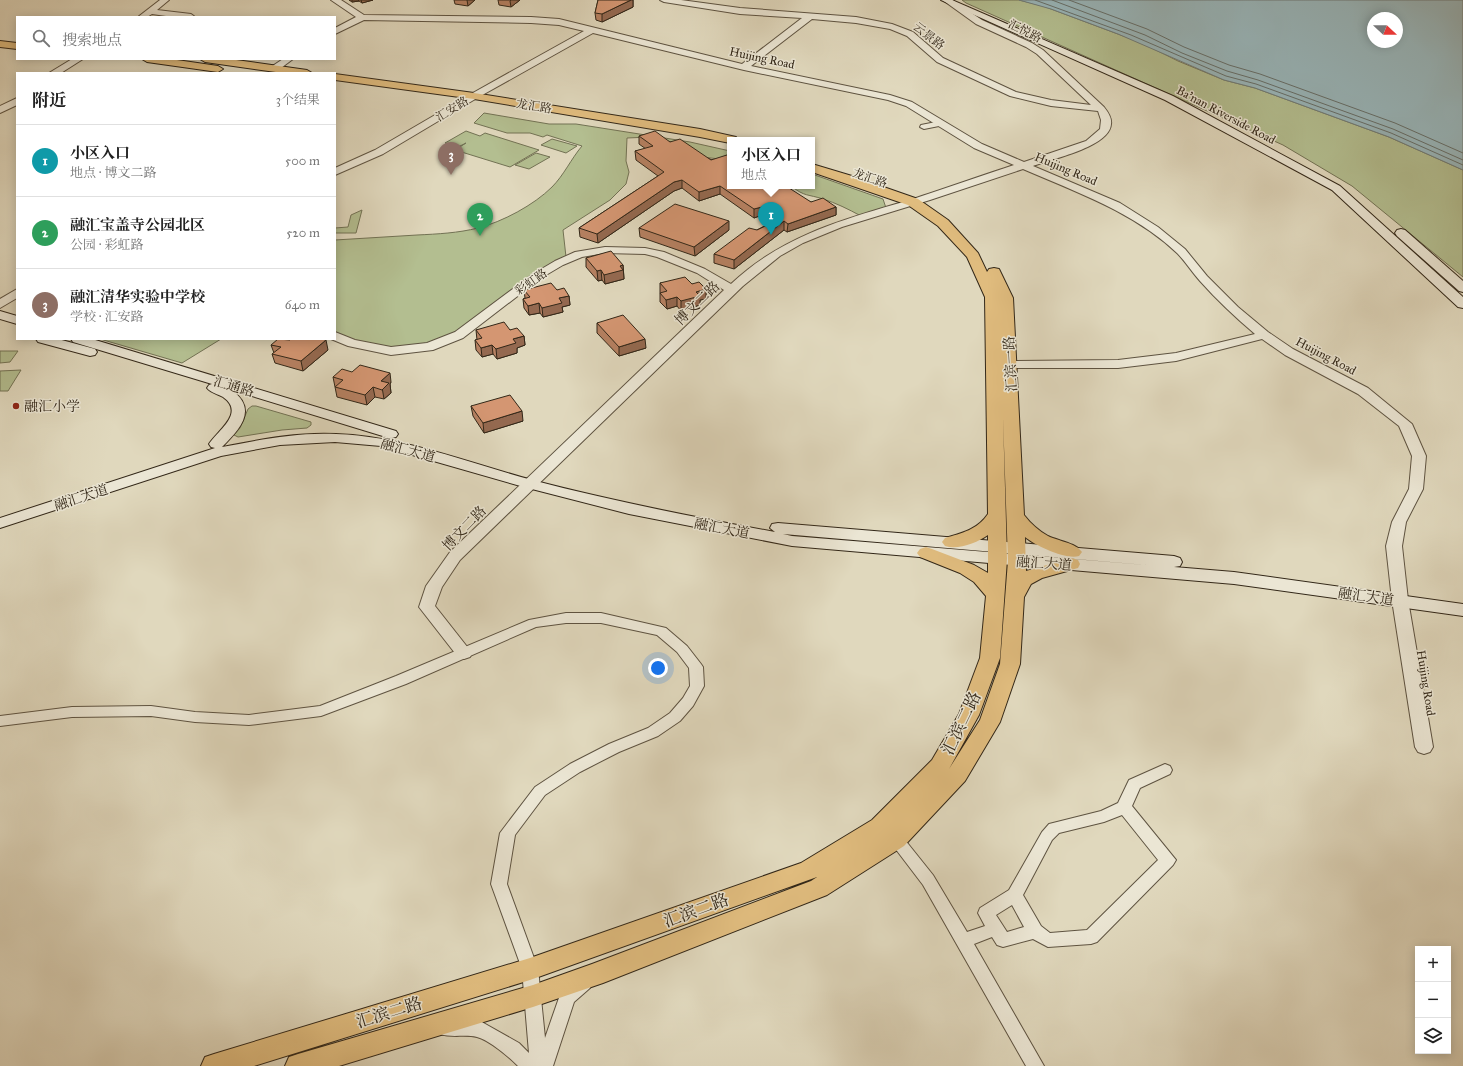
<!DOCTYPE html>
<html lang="zh">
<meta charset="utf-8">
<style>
body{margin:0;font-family:"IM FELL Great Primer","Noto Serif SC",serif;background:#f6f6f6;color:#222}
.controls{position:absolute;right:12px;bottom:12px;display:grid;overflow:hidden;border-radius:0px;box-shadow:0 2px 10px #0003}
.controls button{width:36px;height:36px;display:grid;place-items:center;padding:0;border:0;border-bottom:1px solid #e0e0e0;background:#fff;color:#222;font:20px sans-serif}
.compass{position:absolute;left:1367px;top:12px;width:36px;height:36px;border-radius:50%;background:#fff;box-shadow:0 2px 10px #0003;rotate:112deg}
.you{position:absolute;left:658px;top:668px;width:14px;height:14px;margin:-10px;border:3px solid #fff;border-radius:50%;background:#1a73e8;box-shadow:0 0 0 6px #1a73e833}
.badge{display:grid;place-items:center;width:26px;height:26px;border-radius:50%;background:#1a73e8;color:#fff;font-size:13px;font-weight:700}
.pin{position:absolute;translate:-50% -33px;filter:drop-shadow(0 1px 2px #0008)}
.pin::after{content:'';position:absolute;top:21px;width:14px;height:12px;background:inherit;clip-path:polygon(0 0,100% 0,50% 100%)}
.popup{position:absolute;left:727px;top:137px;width:88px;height:52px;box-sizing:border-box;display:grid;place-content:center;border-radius:0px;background:#fff;filter:drop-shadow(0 1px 3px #0005);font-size:13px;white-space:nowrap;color:#767676}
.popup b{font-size:15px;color:#222}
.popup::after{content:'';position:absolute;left:50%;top:100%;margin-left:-8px;border:8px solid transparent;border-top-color:#fff}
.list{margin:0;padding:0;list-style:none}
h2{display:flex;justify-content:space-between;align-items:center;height:52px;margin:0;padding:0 16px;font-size:17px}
h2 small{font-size:13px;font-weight:400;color:#767676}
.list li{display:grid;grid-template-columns:26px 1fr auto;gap:12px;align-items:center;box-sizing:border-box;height:72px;padding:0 16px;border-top:1px solid #e0e0e0}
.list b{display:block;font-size:15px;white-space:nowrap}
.list p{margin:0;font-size:13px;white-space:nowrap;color:#767676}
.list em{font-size:13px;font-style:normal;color:#767676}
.icon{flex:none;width:22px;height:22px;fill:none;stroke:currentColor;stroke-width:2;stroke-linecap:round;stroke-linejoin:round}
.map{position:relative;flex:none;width:1463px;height:1066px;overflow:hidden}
.search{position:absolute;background:#fff;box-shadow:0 2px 10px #0003;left:16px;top:16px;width:320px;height:44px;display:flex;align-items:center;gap:10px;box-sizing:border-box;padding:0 14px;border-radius:0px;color:#767676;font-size:15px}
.panel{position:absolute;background:#fff;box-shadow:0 2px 10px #0003;left:16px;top:72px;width:320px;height:268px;border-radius:0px}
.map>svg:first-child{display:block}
.green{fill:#b3be90;stroke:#727254}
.water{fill:#99b7bc;stroke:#707d7a;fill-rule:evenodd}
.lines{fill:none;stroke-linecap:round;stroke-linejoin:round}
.shore{stroke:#666f6a;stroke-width:1}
.minor-casing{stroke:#5e5341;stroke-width:2}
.tertiary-casing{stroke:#5e5341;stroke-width:2}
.secondary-casing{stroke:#322718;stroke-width:2}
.primary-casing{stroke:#322718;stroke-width:2}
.minor{fill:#ebe6d4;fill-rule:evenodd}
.tertiary{fill:#ebe6d4;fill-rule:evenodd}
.secondary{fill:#ebe6d4;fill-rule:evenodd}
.primary{fill:#e0bc7e;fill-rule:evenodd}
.wall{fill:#b68162;stroke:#322718}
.shaded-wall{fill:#946950;stroke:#322718}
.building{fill:#d49672;stroke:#322718}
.poi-dot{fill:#8f2418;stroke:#ebe6d4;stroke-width:1.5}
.labels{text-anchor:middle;stroke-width:3;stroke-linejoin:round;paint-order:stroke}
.far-street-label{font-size:12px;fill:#322718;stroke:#ebe6d4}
.street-label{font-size:14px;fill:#322718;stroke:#ebe6d4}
.poi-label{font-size:14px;fill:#322718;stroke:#ebe6d4;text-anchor:start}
.near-street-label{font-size:17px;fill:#322718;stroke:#ebe6d4}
</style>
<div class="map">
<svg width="1463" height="1066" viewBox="0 0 1463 1066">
<rect width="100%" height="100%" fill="#e0d8bd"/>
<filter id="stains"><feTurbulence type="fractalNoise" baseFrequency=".005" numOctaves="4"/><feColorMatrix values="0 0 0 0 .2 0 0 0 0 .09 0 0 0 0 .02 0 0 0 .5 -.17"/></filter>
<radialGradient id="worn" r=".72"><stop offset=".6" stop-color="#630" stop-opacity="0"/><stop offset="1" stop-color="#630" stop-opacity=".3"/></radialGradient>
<g class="green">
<polygon points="962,0 1019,0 1043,6 1142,43 1178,61 1224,80 1255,88 1389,137 1463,170 1463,277 1352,186 1283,145 966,3"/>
<path d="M484 113 549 124H576L690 142 730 151V160L701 157 681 144 650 137 627 138 626 161 629 172 626 184 610 200 563 230 566 257 456 333 429 345 393 348 355 341 335 333V240C362 238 390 237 417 235 438 234 458 233 478 228 502 222 534 205 552 187 564 175 571 159 582 146L547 135 543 137 530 133H507L474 123Z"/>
<polygon points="466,131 480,136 485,133 539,150 510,167 455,150 466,143 458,147 445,143"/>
<polygon points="552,139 577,146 566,153 541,145"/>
<polygon points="536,153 550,157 529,169 515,165"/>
<path d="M812 174 883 199 886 208 861 216C848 209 836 203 823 199 808 194 805 197 791 186H812Z"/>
<polygon points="362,210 356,233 335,233 335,228 348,227 351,215"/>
<polygon points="100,339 221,339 182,363"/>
<polygon points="0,351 18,351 10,362 0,363"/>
<polygon points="21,370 8,391 0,391 0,371"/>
<polygon points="252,406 256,406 311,422 311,425 307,428 282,430 238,437 234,435 240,428 248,409"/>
</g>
<path class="water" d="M1019 0H1463V170L1389 137 1255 88 1224 80 1118 34 1051 9ZM1373 18H1397V42H1373Z"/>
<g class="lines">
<g class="shore">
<polyline points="1035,0 1131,35 1226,76 1256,84 1391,133 1463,165"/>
<polyline points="1052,0 1145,35 1182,53 1227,71 1258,80 1393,129 1463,160"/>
<polyline points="1069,0 1147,29 1184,47 1229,65 1260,74 1395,123 1463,153"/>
</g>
<g class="minor-casing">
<g id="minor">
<polygon points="941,121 945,123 944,125 924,129 920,127 921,125"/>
<path d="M566 613H601L666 628 687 646 701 664 703 667 704 686 693 706 680 721 658 736 619 752 580 772 545 795 515 835 507 884 538 969 545 1038 561 992 578 978 584 975 590 978 592 983 590 988 574 1002 553 1066H518C509 1057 489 1040 477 1037 465 1034 452 1038 440 1034L437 1028 440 1022 446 1020 480 1021 519 1043 529 1053 522 969 491 884 500 833 535 787 570 764 609 744 648 728 670 713 683 698 690 686 689 668 677 652 657 635 601 623H566L536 627 406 684 321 716 249 725 195 722 151 716 72 717 0 726V716L72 707 151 706 195 712 249 715 320 706 396 676 529 620Z"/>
<path d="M1165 764 1170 766 1172 770 1170 774 1140 788 1132 806 1176 860 1173 865 1097 942 1091 944 1048 947 1033 939 1003 947 997 945 992 937 974 944 1044 1066H1026L923 885 888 839 891 835 896 833 901 835 933 875 967 932 985 926 978 913 980 908 1009 890 1042 832 1049 824 1101 811 1118 803 1129 780ZM1122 815 1158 860 1087 930 1050 933 1041 926 1023 895 1052 840 1059 833 1104 822ZM1012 905 1024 927 1007 932 996 915Z"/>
</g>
</g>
<g class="tertiary-casing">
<g id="tertiary">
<polygon points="160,0 169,0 157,10 191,14 195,17 173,17 152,14 147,17 138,17"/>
<path d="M331 0H341L364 15 531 17 559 19 742 64 802 18 740 14 664 2 660 0H681L740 8 856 17 892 24 913 32 943 58 1016 92 1051 100 1091 105 1037 54 1026 47 976 24 944 1 952 0 982 20 1032 43 1043 50 1104 107C1108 112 1112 118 1111 124 1110 147 1051 159 1033 166L1120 203 1158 227 1185 249 1207 276 1238 307 1268 332 1293 349 1368 388 1412 424 1426 456 1423 489 1406 522 1402 546 1408 600 1433 747 1430 752 1424 754 1418 752 1415 747 1392 600 1386 546 1392 522 1409 489 1412 456 1399 426 1358 394 1285 355 1262 339 1176 361 1118 368H1005L1004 365 1005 362 1010 361 1118 360 1176 353 1255 334C1235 317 1217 300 1200 281 1192 272 1185 261 1177 253 1134 212 1076 192 1023 169L930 200 842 227 803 243 780 256 743 286 460 560 442 587 435 606 472 653 470 657 464 659 458 657 419 607 426 586 450 552 724 290 697 273 657 257 645 254 605 253 582 257 563 265 541 278 463 338 433 350 391 355 348 346 331 339H335V332L355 340 391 347 427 343 455 332 533 274 555 261 575 252 605 247 645 248 664 252 705 269 731 284C784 234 846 219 913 199 947 188 980 176 1014 165L974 148 906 106 888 100 744 70 593 33 477 98 383 154 335 175V168L375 150 471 94 584 31 559 25 531 23 364 20 335 34V28L356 17ZM812 19 856 23 890 29 907 36 937 62 1010 96 1051 106 1098 111 1101 120 1100 129 1086 141 1024 162 982 144 912 102 890 95 751 66Z"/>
<polygon points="72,59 83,59 61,73 49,73"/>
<polygon points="283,59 293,59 277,71 271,71 269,69 271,67"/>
<polygon points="17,98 17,105 0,113 0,106"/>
<polygon points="17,289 17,298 0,308 0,299"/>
</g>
</g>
<g class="secondary-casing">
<g id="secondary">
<polygon points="941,0 952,0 1173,96 1340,186 1463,297 1463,308 1458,307 1332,190 1165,100"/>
<polygon points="1401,229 1405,230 1463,281 1463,292 1459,291 1397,236 1395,233 1397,230"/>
<polygon points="0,311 17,316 17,324 0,319"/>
<polygon points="36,339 58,339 95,349 97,352 95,355 90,356 38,342"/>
<path d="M71 339H92L396 431 398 434 396 437 391 438 386 437 232 390C258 410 240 429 222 447 259 440 297 432 336 434 402 436 469 463 532 480 612 501 693 517 775 532L770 528 772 524 778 523 1174 556 1180 558 1182 562 1180 566 1174 567 1234 572 1463 604V616L1234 584 792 546 629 514 524 487 381 446 335 442 280 445 221 456 0 528V518L215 448 211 447 209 444C217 431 246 413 223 397 218 394 211 393 207 388L209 385 212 384 73 342ZM783 534 1158 566 792 536Z"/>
</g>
</g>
<g class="primary-casing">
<g id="primary">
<polygon points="0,41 17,43 17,49 0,47"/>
<polygon points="142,59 170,59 218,66 223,69 218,72 147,62"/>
<polygon points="200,59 229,59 307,70 312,73 283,73 205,62"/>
<polygon points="335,74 474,93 700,129 736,137 738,140 730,140 730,143 700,137 474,99 335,80"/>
<path d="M812 164 852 176 918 199 948 220 978 253 987 272 989 269 994 268 999 269 1013 298 1024 515C1031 524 1039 531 1048 536 1058 541 1076 543 1082 552L1079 556C1066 560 1036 546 1025 537L1026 571 1071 558 1078 560 1080 564 1078 568 1042 578 1031 584 1024 597 1020 664 1000 722 965 781 904 846 827 895 603 983 533 1007 339 1066H285L289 1057 298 1054 533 985 592 964 811 881 817 877 530 980 254 1066H201L205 1057 214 1054 530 958 801 863 872 820 932 760 959 714 980 658 986 596 974 582 960 573 920 557 917 553 920 549 926 547 932 549 974 565 988 573V535C977 543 958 550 945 546L942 542 945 538C962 533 977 530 988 514L985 297 967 257 938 226 908 205 812 172ZM1003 417 1008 561 1000 664 980 720 949 769 979 715 1000 658 1007 559Z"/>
</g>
</g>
<use href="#minor" class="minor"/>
<use href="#tertiary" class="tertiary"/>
<use href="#secondary" class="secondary"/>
<use href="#primary" class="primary"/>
</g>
<g class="wall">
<polygon points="349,0 373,0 362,3 359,1 352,2"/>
<polygon points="454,0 475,0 468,6 455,4"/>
<polygon points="498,0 520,0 511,7 499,5"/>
<polygon points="598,0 633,0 633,7 602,22 596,20 595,13"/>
<polygon points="639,136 670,142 811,202 836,207 836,215 787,232 784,230 734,269 714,263 714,254 757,230 772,222 762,215 754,218 720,194 699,201 682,188 674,191 598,243 580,237 579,228 658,176 636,160 635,151 646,149 639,144"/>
<polygon points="639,228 729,230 695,256 640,237"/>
<polygon points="586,258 623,265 624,279 605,284 602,280 598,281 586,267"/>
<polygon points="660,283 692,284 706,289 706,299 700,300 700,305 681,311 677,306 667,309 660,302"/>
<polygon points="524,290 557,290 569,296 570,305 562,307 563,312 543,317 540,313 529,315 524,308 523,299 525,298"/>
<polygon points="597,323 646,348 619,356 597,333"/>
<polygon points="476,330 510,330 524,336 525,345 517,348 517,353 497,359 493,354 482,357 476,350 475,340 477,340"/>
<polygon points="271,345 328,350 303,371 275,363 272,354 274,353"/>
<polygon points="333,377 391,382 390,384 391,393 384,399 375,397 367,405 337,397"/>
<polygon points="471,406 523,421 484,433 473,416"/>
</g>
<g class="shaded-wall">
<polygon points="352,0 358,0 359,1 352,2"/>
<polygon points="361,0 373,0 362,3"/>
<polygon points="467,0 475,0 468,6"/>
<polygon points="511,0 520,0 511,7 510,1"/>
<polygon points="631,0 633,0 633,7 602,22 602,14"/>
<polygon points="682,180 682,188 674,191 598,243 597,234 674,182"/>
<polygon points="720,186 720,194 699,201 699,192"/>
<polygon points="762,207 762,215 754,218 754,209"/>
<polygon points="836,207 836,215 787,232 788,224"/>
<polygon points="729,221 729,230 695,256 694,247"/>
<polygon points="784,221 784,230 734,269 734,260"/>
<polygon points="623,265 624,279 605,284 604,275 620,266"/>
<polygon points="601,270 602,280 598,281 597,271"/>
<polygon points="706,289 706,299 700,300 700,305 681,311 681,301 696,292"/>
<polygon points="569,296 570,305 562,307 563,312 543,317 542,308 559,298"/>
<polygon points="677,297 677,306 667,309 666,300"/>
<polygon points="539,303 540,313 529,315 528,306"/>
<polygon points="524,336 525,345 517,348 517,353 497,359 496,349 513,339"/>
<polygon points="645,339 646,348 619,356 619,347"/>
<polygon points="326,340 328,350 303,371 301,361"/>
<polygon points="492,345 493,354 482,357 481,348"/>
<polygon points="390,373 391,382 390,384 391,393 384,399 381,381"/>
<polygon points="373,387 375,397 367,405 365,395"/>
<polygon points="522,411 523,421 484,433 483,423"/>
</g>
<g class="building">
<polygon points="598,0 631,0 602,14 595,13"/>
<polygon points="655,131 670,142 680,139 711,160 730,154 730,186 786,186 811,202 823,198 836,207 788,224 784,221 734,260 714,254 749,228 757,230 780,219 762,207 754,209 720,186 699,192 682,180 674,182 597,234 579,228 664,172 635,151 653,146 639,136"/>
<polygon points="675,204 729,221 694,247 639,228"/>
<polygon points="611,251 623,265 620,266 623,270 604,275 601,270 597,271 586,258"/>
<polygon points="685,277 692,284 699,282 706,289 696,292 700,296 681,301 677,297 666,300 660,293 667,291 660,283"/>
<polygon points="551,283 557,290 564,288 569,296 559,298 562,303 542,308 539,303 528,306 523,299 530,297 524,290"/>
<polygon points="623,315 645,339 619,347 597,323"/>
<polygon points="504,322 510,330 517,328 524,336 513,339 516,343 496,349 492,345 481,348 475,340 482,338 476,330"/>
<polygon points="278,339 290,340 290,339 321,339 326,340 301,361 272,354 281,347 271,345"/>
<polygon points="360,365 390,373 381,381 389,383 382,390 373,387 365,395 335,387 343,380 333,377 342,369 352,372"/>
<polygon points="510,395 522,411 483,423 471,406"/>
</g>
<circle class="poi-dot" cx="16" cy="406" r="4"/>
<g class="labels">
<g class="far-street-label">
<text transform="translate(1025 31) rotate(27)" y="4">汇悦路</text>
<text transform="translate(929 36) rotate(38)" y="4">云景路</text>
<text transform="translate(762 58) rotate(12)" y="4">Huijing Road</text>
<text transform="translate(534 106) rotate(9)" y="4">龙汇路</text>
<text transform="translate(452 109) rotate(-31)" y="4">汇安路</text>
<text transform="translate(1226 115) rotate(28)" y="4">Ba'nan Riverside Road</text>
<text transform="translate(1066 169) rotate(23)" y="4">Huijing Road</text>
<text transform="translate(870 178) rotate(19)" y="4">龙汇路</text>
<text transform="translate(531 282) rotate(-35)" y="4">彩虹路</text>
<text transform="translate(1326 356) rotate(28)" y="4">Huijing Road</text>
<text transform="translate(1426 683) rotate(81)" y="4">Huijing Road</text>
</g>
<g class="street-label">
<text transform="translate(697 303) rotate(-44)" y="5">博文二路</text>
<text transform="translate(1010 364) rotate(-93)" y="5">汇滨一路</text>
<text transform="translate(234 386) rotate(17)" y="5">汇通路</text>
<text transform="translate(408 450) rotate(15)" y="5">融汇大道</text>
<text transform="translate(81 497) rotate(-18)" y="5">融汇大道</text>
<text transform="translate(464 528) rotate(-46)" y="5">博文二路</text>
<text transform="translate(722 528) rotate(11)" y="5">融汇大道</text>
<text transform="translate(1044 563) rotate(4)" y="5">融汇大道</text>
<text transform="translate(1366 596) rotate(8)" y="5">融汇大道</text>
</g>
<g class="poi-label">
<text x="24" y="411">融汇小学</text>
</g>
<g class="near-street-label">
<text transform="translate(961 723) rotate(-64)" y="6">汇滨二路</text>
<text transform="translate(696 910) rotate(-20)" y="6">汇滨二路</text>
<text transform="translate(389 1012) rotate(-17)" y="6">汇滨二路</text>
</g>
</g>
<rect width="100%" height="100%" filter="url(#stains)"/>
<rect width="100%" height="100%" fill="url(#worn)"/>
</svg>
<div class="controls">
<button>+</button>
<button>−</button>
<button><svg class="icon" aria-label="layers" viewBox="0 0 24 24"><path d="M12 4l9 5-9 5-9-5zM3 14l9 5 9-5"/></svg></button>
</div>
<svg class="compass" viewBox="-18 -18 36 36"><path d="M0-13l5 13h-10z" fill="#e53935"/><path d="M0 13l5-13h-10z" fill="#767676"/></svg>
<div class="you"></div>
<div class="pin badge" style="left:771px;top:235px;background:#0f9aa8">1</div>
<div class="popup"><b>小区入口</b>地点</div>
<div class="pin badge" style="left:480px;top:236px;background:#2e9e5b">2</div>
<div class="pin badge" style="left:451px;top:175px;background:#8d6e63">3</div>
<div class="search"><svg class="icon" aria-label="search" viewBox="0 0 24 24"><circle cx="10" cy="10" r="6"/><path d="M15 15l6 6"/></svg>搜索地点</div>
<section class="panel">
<h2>附近<small>3个结果</small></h2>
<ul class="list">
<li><span class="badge" style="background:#0f9aa8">1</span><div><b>小区入口</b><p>地点 · 博文二路</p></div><em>500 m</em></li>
<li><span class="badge" style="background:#2e9e5b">2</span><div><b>融汇宝盖寺公园北区</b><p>公园 · 彩虹路</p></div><em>520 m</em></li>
<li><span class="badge" style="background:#8d6e63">3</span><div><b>融汇清华实验中学校</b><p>学校 · 汇安路</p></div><em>640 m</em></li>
</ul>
</section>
</div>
